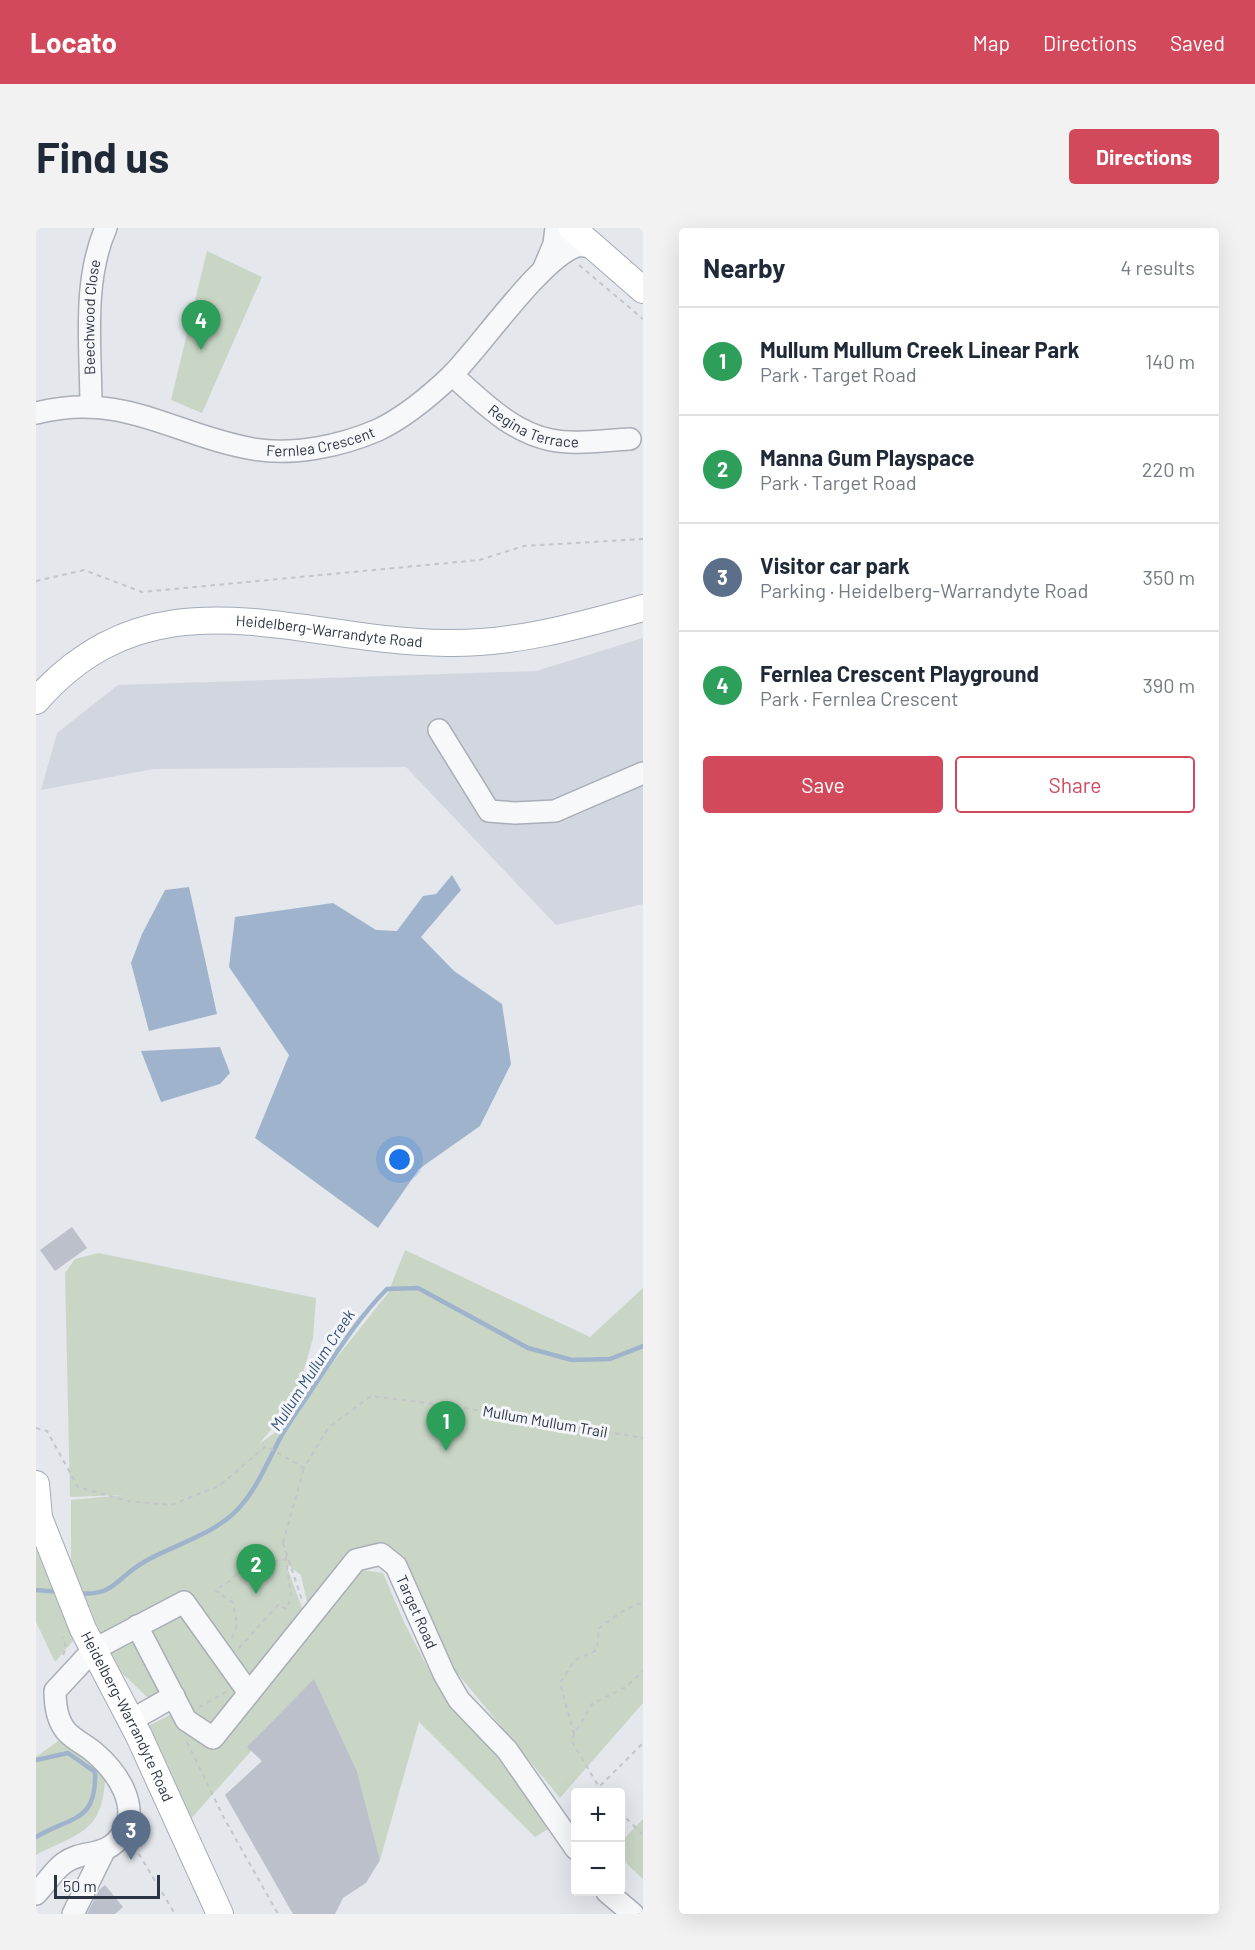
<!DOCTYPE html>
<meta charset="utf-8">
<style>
body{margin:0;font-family:Barlow,sans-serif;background:#f2f2f3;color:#1f2937}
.controls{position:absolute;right:18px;bottom:18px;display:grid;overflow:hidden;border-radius:6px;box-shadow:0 6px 24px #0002}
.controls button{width:54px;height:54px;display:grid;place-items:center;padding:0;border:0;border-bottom:2px solid #e0e1e3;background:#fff;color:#1f2937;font:30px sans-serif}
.scale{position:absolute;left:18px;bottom:15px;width:106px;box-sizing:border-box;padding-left:6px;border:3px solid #2b3445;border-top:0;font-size:16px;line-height:21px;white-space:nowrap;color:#2b3445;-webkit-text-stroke:4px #f4f6f9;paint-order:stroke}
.you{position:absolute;left:364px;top:932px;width:21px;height:21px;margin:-15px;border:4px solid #fff;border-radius:50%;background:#1a73e8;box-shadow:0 0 0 9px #1a73e833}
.badge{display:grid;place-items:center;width:39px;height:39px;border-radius:50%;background:#d1495b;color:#fff;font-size:20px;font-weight:700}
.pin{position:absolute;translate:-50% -50px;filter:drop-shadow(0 2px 3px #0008)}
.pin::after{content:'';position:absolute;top:32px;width:21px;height:18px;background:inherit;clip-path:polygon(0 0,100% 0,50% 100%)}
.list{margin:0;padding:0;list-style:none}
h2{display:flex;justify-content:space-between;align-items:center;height:78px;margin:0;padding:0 24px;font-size:26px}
h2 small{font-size:20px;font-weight:400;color:#747a83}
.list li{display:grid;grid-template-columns:39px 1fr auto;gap:18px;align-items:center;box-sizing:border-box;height:108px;padding:0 24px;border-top:2px solid #e0e1e3}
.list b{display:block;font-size:22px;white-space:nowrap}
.list p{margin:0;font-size:20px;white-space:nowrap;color:#747a83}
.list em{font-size:20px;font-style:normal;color:#747a83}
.actions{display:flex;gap:12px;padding:18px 24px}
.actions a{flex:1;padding:14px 0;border:2px solid #d1495b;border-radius:6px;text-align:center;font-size:21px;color:#d1495b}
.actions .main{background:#d1495b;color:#fff}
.map{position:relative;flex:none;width:607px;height:1686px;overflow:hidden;border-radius:6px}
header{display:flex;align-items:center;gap:36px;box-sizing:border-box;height:84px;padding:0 30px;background:#d1495b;color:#fff}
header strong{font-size:28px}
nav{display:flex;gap:33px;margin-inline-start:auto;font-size:21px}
.intro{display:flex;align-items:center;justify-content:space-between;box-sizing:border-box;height:144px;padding:0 36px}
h1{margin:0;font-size:42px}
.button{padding:15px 27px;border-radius:6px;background:#d1495b;color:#fff;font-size:21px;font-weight:700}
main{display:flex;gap:36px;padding:0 36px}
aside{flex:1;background:#fff;border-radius:6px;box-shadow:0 6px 24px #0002}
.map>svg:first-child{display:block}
.built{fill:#d2d6de}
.green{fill:#c9d6c5}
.water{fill:#9fb4cc}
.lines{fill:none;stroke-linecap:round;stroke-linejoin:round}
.stream{stroke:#9fb4cc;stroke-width:4.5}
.building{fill:#bbc0ca}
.minor-casing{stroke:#a9aeb7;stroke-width:24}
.major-casing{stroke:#a3abb8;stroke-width:28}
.path{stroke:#c2c5cb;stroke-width:2;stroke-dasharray:4.5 4.5;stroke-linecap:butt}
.minor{stroke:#f7f8fa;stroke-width:21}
.major{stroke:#fff;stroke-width:26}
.labels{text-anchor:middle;stroke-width:6;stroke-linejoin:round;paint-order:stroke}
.street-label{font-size:15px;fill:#2b3445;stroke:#f4f6f9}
.water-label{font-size:16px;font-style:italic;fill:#34527a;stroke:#f4f6f9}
</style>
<header>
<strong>Locato</strong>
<nav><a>Map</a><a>Directions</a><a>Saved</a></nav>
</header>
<div class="intro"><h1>Find us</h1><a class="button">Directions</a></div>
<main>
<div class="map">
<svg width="607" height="1686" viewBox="0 0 607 1686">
<rect width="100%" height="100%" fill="#e4e7ec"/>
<polygon class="built" points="607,410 607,676 520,697 370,539 118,541 5,562 21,505 82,457 500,443"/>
<g class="green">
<polygon points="171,23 226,49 166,185 135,172"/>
<polygon points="369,1022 554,1109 607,1060 607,1475 524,1570 417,1440 368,1331 350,1322 318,1328 273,1383 265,1347 250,1336 274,1402 321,1341 347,1345 368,1394 394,1444 419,1481 487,1556 515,1599 499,1609 383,1494 344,1632 321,1543 278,1452 153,1593 110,1499 150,1479 138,1455 112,1470 86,1445 64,1404 35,1335 35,1272 87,1267 34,1269 29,1045 39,1031 63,1025 280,1070 277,1110 259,1173 223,1216 243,1202 352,1065"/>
<polygon points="0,1290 47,1401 19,1434 0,1394"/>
<path d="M25 1511 54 1533 69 1552C66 1605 42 1605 0 1627V1529Z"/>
<polygon points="607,1591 607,1651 585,1630 584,1615"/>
</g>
<g class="water">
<polygon points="416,647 425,662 385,709 418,743 466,776 475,836 444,898 383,941 342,1000 219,910 253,827 193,739 199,689 297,675 340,702 361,703 387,668 400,666"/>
<polygon points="153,659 181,786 113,803 95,735 106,706 129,662"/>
<polygon points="184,819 194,845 184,856 125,874 105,823"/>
</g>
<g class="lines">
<g class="stream">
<polyline points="0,1362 24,1364"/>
<path d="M42 1365C78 1369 80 1350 108 1334 139 1316 178 1307 203 1280 223 1258 233 1230 247 1205 258 1187 271 1169 282 1152 304 1119 324 1088 351 1061L382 1060 492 1120 536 1132 574 1131 607 1118"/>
<path d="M0 1532 32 1525 59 1544C61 1595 35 1588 0 1609"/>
</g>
</g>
<g class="building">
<polygon points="36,999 51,1020 19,1043 4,1022"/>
<polygon points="278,1451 321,1543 344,1632 330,1655 307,1670 299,1686 257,1686 189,1567 226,1533 211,1519"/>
<polygon points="69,1657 87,1679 79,1686 51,1686 63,1662"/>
</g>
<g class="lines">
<g class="minor-casing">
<g id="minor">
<polyline points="508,40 518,16 520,0"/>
<path id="s1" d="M416 147C446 173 475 204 515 212 539 217 569 212 594 211"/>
<path id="s2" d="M55 179C55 121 46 54 70 0"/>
<path id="s3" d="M0 185C88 163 137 207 217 221 257 228 305 218 342 202 369 189 393 169 415 148 445 118 506 29 541 18 547 17 553 19 559 20"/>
<polyline points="403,502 453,583 479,585 519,583 607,545"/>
<path id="s4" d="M101 1398 150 1492 177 1510 320 1332 345 1326 360 1338 408 1446 423 1472 471 1522 540 1621"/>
<polyline points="94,1493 138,1468"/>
<polyline points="571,1664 597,1686"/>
<path d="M0 1666C9 1657 17 1643 28 1635 48 1620 70 1632 87 1605 104 1577 81 1544 59 1525 50 1517 38 1512 30 1503 21 1492 19 1477 19 1463L57 1422 148 1374 213 1465"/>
<polyline points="37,1686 68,1623"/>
</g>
</g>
<g class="major-casing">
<g id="major">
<polyline points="536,0 607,62"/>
<path id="s5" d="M0 473C119 337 261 414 411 415 479 416 542 398 607 380"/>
<polyline points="0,1256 3,1290"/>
<path id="s6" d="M0 1282 47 1401 103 1508 184 1686"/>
</g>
</g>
<g class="path">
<polyline points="543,37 607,91"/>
<polyline points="0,353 48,342 106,364 443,332 488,318 607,311"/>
<polyline points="0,1200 11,1203 42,1259 92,1273 135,1277 183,1258 230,1218 268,1240 292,1200 335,1168 416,1178 607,1210"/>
<polyline points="247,1315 266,1372"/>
<polyline points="247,1315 268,1240"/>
<polyline points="196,1410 201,1397 197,1375 179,1362 194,1353 206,1340 250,1331"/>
<polyline points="203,1420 242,1377 251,1381 255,1367 249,1323"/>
<polyline points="27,1427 30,1420 27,1409"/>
<polyline points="163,1479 190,1464"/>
<polyline points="538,1506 524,1455 539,1432 561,1422 563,1400 590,1381 607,1374"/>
<polyline points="151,1514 188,1590 242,1686"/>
<polyline points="558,1564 607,1515"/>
<polyline points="566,1564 535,1512 556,1476 590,1459 607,1443"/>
<polyline points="584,1584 607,1607"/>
<polyline points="98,1618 139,1686"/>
</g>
<use href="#minor" class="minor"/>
<use href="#major" class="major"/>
</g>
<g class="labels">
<g class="street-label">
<text dy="5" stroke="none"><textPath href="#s2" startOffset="90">Beechwood Close</textPath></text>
<text dy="5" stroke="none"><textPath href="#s1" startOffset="99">Regina Terrace</textPath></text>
<text dy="5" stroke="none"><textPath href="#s3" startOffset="292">Fernlea Crescent</textPath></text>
<text dy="5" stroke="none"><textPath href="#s5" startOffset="318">Heidelberg-Warrandyte Road</textPath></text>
<text transform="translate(509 1194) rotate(10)" y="5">Mullum Mullum Trail</text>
<text dy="5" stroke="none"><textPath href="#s4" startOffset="462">Target Road</textPath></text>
<text dy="5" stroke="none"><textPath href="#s6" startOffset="226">Heidelberg-Warrandyte Road</textPath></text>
</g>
<g class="water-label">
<text transform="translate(276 1142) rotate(-57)" y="6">Mullum Mullum Creek</text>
</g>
</g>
</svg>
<div class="controls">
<button>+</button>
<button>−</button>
</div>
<div class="scale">50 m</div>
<div class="you"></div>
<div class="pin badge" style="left:410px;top:1223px;background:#2e9e5b">1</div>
<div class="pin badge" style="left:220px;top:1366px;background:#2e9e5b">2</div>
<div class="pin badge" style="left:95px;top:1632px;background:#5c6f8a">3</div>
<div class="pin badge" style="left:165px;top:122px;background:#2e9e5b">4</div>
</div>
<aside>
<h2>Nearby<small>4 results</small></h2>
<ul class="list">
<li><span class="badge" style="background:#2e9e5b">1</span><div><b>Mullum Mullum Creek Linear Park</b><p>Park · Target Road</p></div><em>140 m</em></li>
<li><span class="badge" style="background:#2e9e5b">2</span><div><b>Manna Gum Playspace</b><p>Park · Target Road</p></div><em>220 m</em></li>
<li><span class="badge" style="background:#5c6f8a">3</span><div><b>Visitor car park</b><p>Parking · Heidelberg-Warrandyte Road</p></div><em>350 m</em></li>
<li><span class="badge" style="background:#2e9e5b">4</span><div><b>Fernlea Crescent Playground</b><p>Park · Fernlea Crescent</p></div><em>390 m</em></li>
</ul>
<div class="actions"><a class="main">Save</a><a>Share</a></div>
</aside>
</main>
